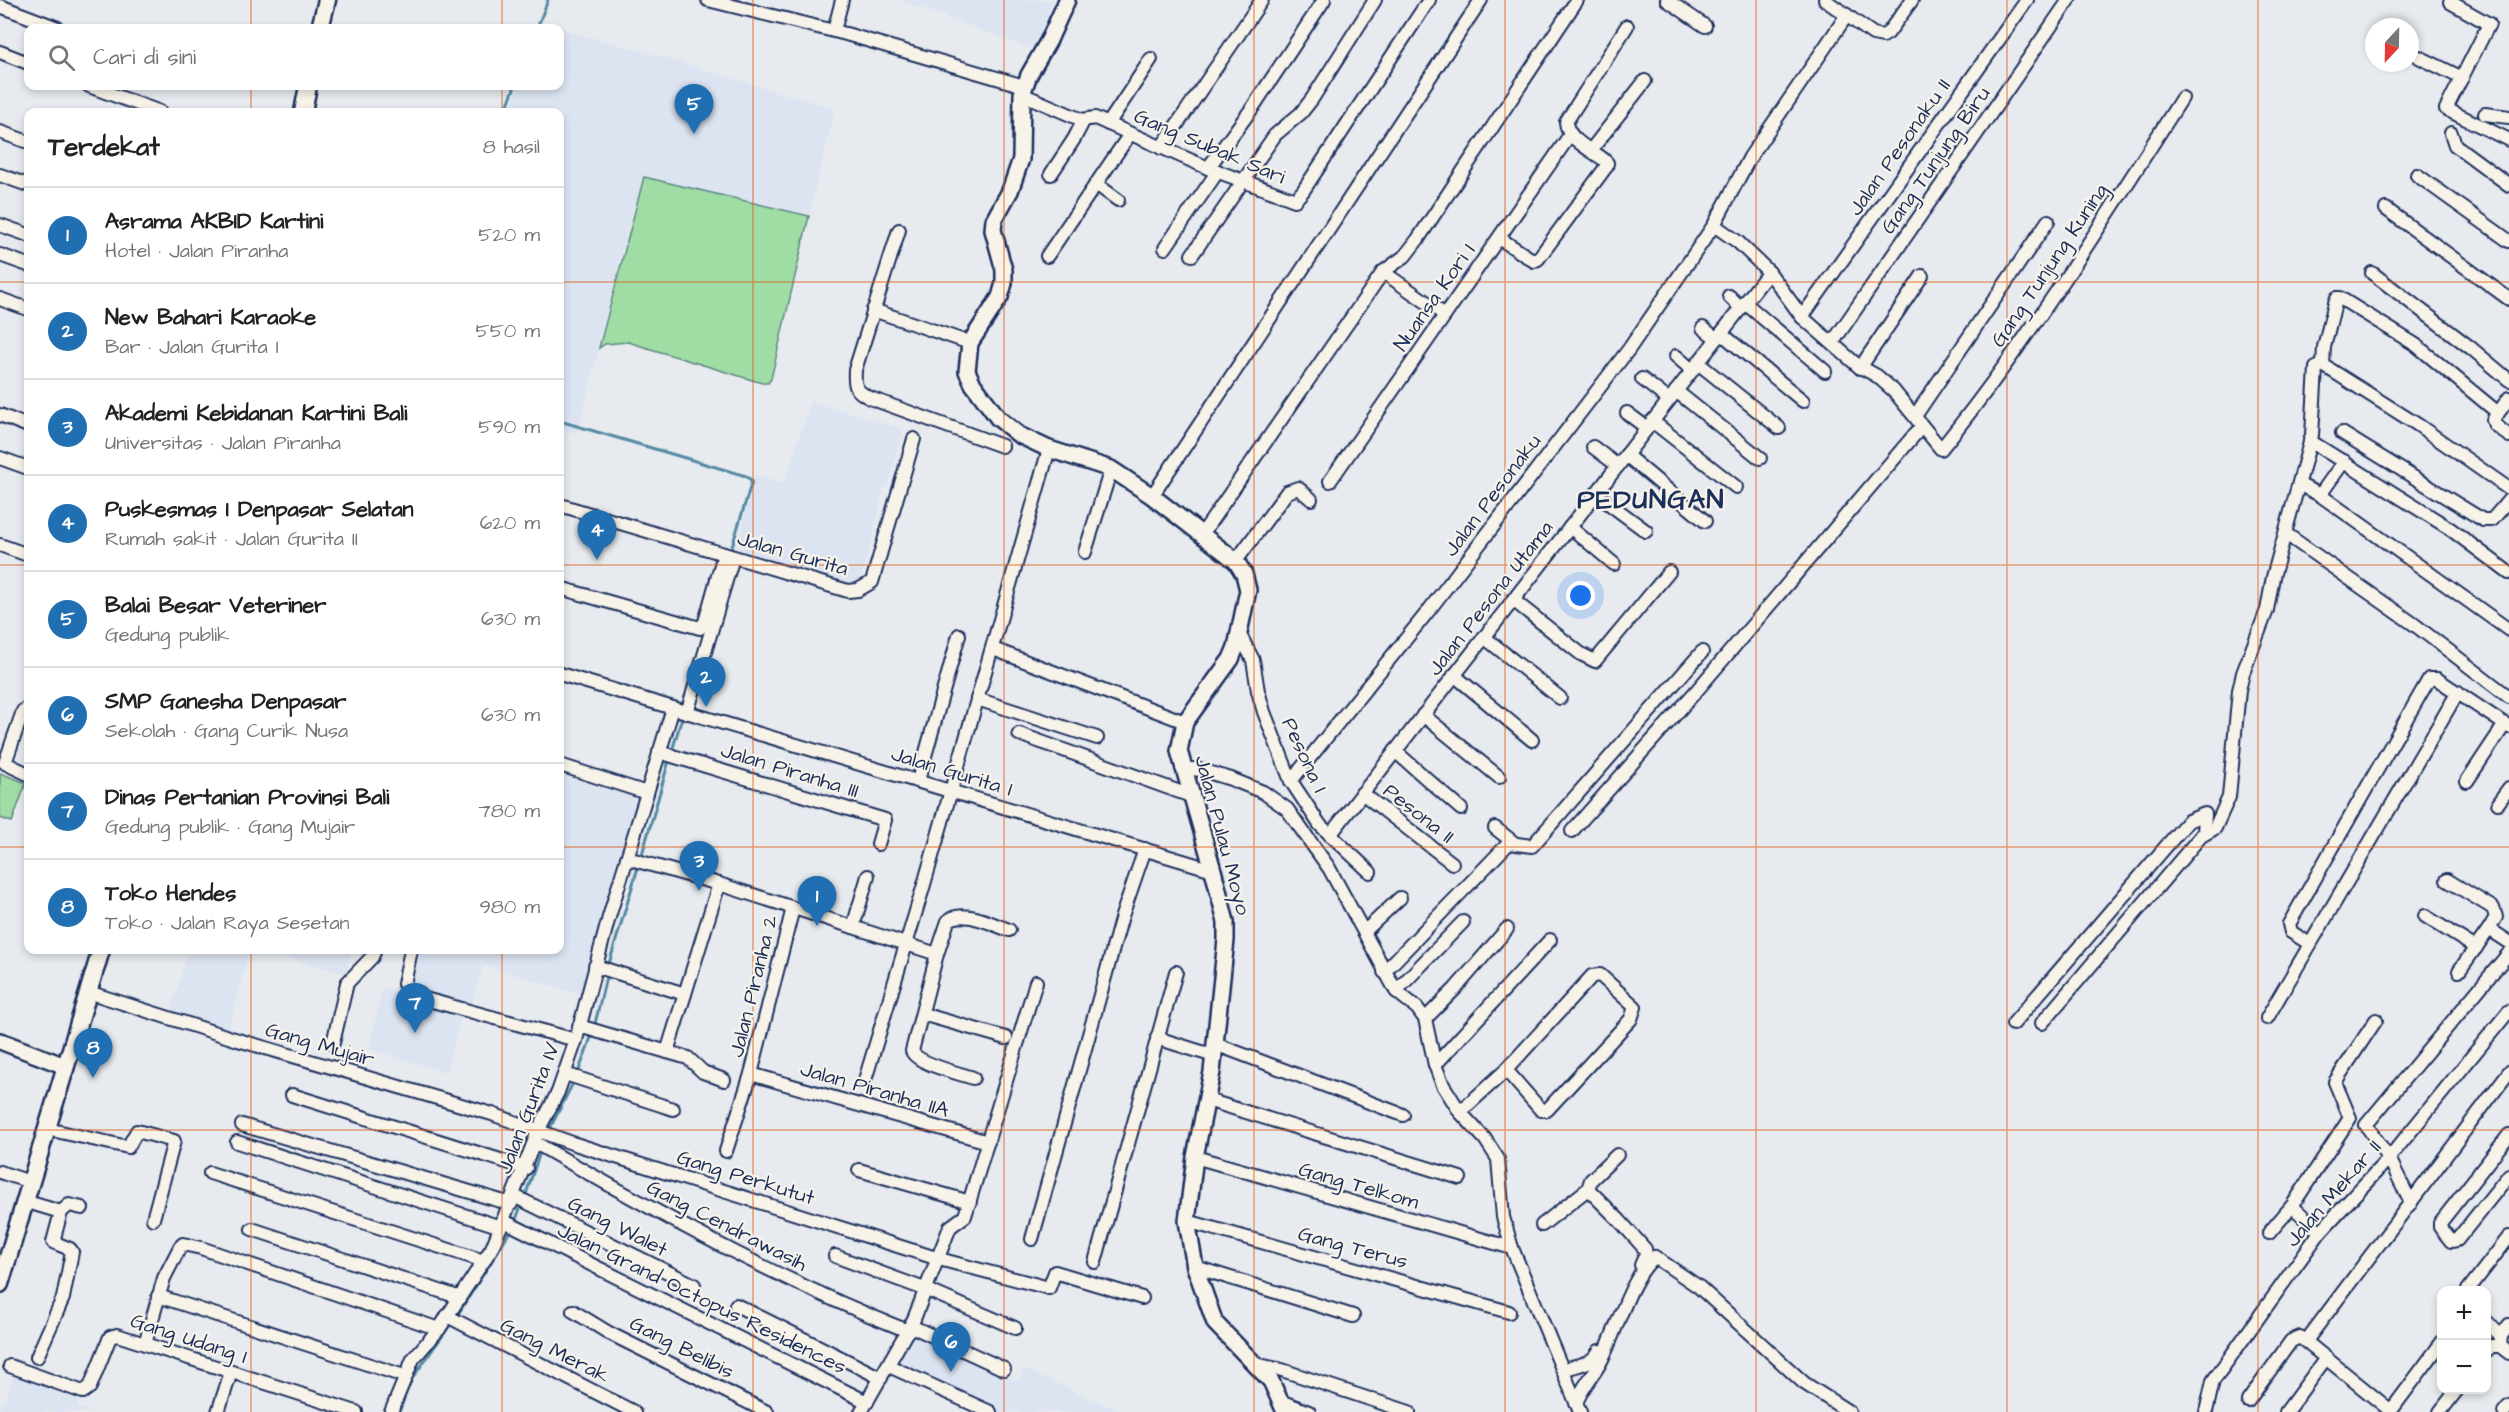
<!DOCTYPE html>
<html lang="id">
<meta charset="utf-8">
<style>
body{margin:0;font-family:"Architects Daughter",sans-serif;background:#f2f2f2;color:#222}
.controls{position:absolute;right:18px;bottom:18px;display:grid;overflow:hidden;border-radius:12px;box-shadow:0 3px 9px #0003}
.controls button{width:54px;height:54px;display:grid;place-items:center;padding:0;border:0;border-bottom:2px solid #e0e0e0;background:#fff;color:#222;font:30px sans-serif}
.compass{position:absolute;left:2365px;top:18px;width:54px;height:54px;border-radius:50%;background:#fff;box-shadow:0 3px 9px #0003;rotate:202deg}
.you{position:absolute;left:1581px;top:596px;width:21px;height:21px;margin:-15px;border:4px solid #fff;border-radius:50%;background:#1a73e8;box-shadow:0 0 0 9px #1a73e833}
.badge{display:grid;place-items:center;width:39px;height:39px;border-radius:50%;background:#1f6fb2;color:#fff;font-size:20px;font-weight:700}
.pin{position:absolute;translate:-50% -50px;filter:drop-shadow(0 2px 3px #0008)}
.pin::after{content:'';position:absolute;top:32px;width:21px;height:18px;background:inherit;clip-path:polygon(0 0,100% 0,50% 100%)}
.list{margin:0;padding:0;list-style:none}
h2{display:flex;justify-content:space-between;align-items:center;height:78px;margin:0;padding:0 24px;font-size:26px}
h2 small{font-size:20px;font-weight:400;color:#767676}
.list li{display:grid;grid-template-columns:39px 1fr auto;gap:18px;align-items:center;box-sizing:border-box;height:96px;padding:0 24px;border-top:2px solid #e0e0e0}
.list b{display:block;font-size:22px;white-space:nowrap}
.list p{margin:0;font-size:20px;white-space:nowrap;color:#767676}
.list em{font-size:20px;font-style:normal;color:#767676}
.icon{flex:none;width:33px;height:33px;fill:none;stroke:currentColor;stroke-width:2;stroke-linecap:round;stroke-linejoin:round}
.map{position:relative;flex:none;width:2509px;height:1412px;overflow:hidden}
.search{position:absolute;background:#fff;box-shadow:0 3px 9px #0003;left:24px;top:24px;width:540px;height:66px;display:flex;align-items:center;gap:15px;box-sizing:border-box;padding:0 21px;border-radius:12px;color:#767676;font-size:22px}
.panel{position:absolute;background:#fff;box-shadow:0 3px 9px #0003;left:24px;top:108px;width:540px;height:846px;border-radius:12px}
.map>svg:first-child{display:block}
.built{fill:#dce4f2}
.green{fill:#9fdda5;stroke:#5d8682;stroke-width:1.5}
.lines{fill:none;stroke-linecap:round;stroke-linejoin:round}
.stream{stroke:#528aa3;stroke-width:3}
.minor-casing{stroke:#1b2f5e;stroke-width:16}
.tertiary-casing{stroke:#1b2f5e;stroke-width:20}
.secondary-casing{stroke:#1b2f5e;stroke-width:21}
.minor{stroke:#f7f3e8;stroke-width:12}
.tertiary{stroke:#f7f3e8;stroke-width:15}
.secondary{stroke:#f7f3e8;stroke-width:16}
.grid{fill:none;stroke:#de5710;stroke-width:1.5;stroke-opacity:0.55}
.labels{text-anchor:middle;stroke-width:4.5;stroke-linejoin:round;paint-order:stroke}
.street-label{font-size:21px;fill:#1b2f5e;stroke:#f7f3e8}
.district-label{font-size:27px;font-weight:bold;letter-spacing:1.5px;fill:#1b2f5e;stroke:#f7f3e8}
</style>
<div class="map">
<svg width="2509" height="1412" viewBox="0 0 2509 1412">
<rect width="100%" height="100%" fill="#e7eaee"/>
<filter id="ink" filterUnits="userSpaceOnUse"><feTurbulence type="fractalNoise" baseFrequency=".0167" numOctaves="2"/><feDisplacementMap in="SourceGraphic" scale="12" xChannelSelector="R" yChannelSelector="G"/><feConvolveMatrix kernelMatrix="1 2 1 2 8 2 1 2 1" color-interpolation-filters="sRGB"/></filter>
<g filter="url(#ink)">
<g class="built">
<polygon points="899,0 1053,0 1035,50"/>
<polygon points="560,29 662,57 835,109 809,216 644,177 638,204 635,204 629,225 578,433 560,428 560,112 509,112 519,86 560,86"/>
<polygon points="811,401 903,429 888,486 884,486 873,537 858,585 844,586 736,554 755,475 784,484"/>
<polygon points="560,772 641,797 583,995 483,965 471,1005 427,993 417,988 412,980 414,950 560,950"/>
<polygon points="189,950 250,950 227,1034 169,1017"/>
<polygon points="261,950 352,950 346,974"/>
<polygon points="383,987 394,991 405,1000 461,1017 446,1072 369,1049"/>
<polygon points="914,1333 1018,1382 1024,1369 1121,1412 994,1412 895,1366"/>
<polygon points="13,1376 79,1398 77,1407 93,1412 0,1412 0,1402 5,1403"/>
</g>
<g class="green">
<polygon points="644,177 809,216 771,379 768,383 762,383 628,342 605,344 599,348"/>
<polygon points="0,773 26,783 12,822 0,818"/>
</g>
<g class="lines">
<g class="stream">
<polyline points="537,28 548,0"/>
<polyline points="505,112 515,86"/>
<polyline points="560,421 746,476 752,481 730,553"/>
<polyline points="672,751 683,714"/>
<polyline points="641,858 670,757"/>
<polyline points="608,967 639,864"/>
<polyline points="594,1028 607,973"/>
<polyline points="578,1073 592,1035"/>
<polyline points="548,1132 575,1079"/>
<polyline points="525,1197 539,1155"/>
<polyline points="515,1222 522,1203"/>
<polyline points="457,1316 512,1228"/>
<polyline points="399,1412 411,1380 453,1321"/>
</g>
<g class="minor-casing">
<g id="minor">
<polyline points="708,0 846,34 1024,86"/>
<polyline points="1667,0 1705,26"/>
<polyline points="1825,0 1873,34 1883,36 1888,33 1912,0"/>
<polyline points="2450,2 2489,24 2446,109 2509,140"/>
<polyline points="0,6 58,28"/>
<polyline points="834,31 842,0"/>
<polyline points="0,52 28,63"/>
<polyline points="2419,57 2462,78"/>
<polyline points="89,86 160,112"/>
<polyline points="1022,94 1082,120 1095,118 1208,168 1295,200 1303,191 1429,0"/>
<polyline points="2485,114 2509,117"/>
<polyline points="1108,124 1151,59"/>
<polyline points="0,132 28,142"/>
<polyline points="2451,133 2455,145 2509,185"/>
<polyline points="1161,148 1262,0"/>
<polyline points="1591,150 1645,81"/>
<polyline points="1208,168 1253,107 1324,0"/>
<polyline points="1051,174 1074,139 1084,120"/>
<polyline points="0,175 28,185"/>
<polyline points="2417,175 2509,241"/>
<polyline points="1096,184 1118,200"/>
<polyline points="2386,209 2509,299"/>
<polyline points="0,225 28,235"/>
<path d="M1714 225 1738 242 1769 272 1802 317 1857 365 1877 376 1893 390 1941 449C2030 339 2106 217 2182 98"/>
<path d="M899 230 855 370C854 386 855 391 870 398L1002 446"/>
<path d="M1499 238 1534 261 1538 259 1606 167 1607 163 1603 159C1591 150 1567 139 1566 122L1627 26"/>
<polyline points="1165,248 1218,171"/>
<polyline points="0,255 28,265"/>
<polyline points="1192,255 1275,135 1301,113 1312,99 1375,0"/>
<polyline points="1047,256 1130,134"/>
<polyline points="1383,272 1445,315"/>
<polyline points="2372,273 2471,348 2509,380"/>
<polyline points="1729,296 1741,308"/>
<polyline points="0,299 28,309"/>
<polyline points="1745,303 1825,371"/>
<polyline points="873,310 970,343"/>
<polyline points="1802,317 2027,0"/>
<polyline points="1703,328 1717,339"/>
<polyline points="1721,333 1803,401"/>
<polyline points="1833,342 2069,0"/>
<polyline points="1676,356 1692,370"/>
<polyline points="1698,363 1779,428"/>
<polyline points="2323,365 2324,347 2335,303 2337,298 2340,298 2416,345 2497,412"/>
<polyline points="2323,365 2418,425 2509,489"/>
<polyline points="1860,368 1922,276"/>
<polyline points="1642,379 1669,400"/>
<polyline points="1676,391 1760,458"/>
<polyline points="2509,398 2493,420 2495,425 2509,436"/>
<polyline points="1627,413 1647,428"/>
<polyline points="0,415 28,426"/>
<polyline points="1915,416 2048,221"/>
<polyline points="1652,421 1736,487"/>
<polyline points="2342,433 2483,520 2492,520 2509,500"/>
<polyline points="2310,441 2449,528 2509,573"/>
<polyline points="1593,447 1618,466"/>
<polyline points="1626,455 1705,521"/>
<polyline points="0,458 28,468"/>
<polyline points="1330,481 1570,135"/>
<polyline points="2300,485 2320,495 2509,630"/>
<polyline points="1596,494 1646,531"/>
<polyline points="2320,495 2344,461"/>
<polyline points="1152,496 1481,0"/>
<polyline points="560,505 848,591 858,590 872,582 914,439"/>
<polyline points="1570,527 1614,564"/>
<polyline points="1202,534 1383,272 1405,256 1418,239 1577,0"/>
<polyline points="2286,534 2415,625 2509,697"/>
<polyline points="0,545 28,555"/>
<polyline points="1085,552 1111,469"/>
<polyline points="1236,561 1287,492 1298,488 1311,499"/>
<polyline points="560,588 700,628 705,622 724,554"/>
<polyline points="1513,600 1581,654 1595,661 1669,572"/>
<polyline points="1240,635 1253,660 1258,691 1264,712 1291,781 1320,825 1370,872"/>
<polyline points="1484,637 1560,698"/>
<polyline points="993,649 1185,722"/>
<polyline points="560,674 673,708"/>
<polyline points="1454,675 1532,740"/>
<polyline points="977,699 1097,738"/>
<polyline points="28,708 23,711 5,763 28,774"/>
<polyline points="687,713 733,557"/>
<polyline points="1423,715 1499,777"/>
<polyline points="1019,734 1191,796"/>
<polyline points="1395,751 1461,809"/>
<polyline points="659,752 885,820 878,844"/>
<polyline points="560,765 647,793"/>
<polyline points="1182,768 1201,770 1231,779 1263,792 1287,809 1329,868 1396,991 1417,1008 1425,1019 1435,1065 1443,1085 1460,1112 1485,1139 1498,1159 1503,1217 1512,1248 1580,1412"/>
<polyline points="918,781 959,635"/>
<polyline points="1291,781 1426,614 1629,349 1714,225 1750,157 1847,15"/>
<polyline points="2467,781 2505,724"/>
<polyline points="1362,793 1452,863"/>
<polyline points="2498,803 2509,788"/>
<polyline points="1495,828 1513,842"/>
<polyline points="1572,831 1698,689 1922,426"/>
<polyline points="1330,835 1769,272"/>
<polyline points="627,858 719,884 937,954"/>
<polyline points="2447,880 2493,908 2496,917 2489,929"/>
<polyline points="2425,916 2476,948"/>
<polyline points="853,927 868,876"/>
<polyline points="1365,931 1400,898"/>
<polyline points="2310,944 2291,932 2289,924 2429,679 2437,679 2509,727"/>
<polyline points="411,950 404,984 411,992 425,999 576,1040"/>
<polyline points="595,966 685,994"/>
<polyline points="2459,971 2489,929 2509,942"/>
<polyline points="1384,972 1509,843 1532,846 1702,652"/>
<polyline points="1396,991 1463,922"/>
<polyline points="88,992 238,1040 492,1114 572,1143 939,1259 1049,1288 1055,1272 1142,1298"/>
<polyline points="922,1014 1006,1038"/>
<polyline points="2267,1018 2458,692"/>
<polyline points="1425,1019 1455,989 1507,929"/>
<polyline points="2042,1023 2201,836 2215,828 2229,797 2239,690 2243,673 2267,610 2273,577 2312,435 2316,368 2323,365"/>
<polyline points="2013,1024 2188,821 2205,814 2204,833"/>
<polyline points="579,1026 688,1058 703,1072 724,1080"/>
<polyline points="1157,1038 1214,1056"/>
<polyline points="333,1043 347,983 372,957 375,950"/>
<polyline points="1215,1044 1403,1115"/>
<polyline points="667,1052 719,884"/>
<polyline points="1435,1065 1550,940"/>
<polyline points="565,1074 673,1109"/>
<polyline points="751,1074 988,1142"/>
<path d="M973 1078C959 1073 917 1064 912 1051L937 954 948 921C962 908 994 925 1009 930"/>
<polyline points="865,1080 923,888 1049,449"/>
<polyline points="292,1095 526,1168"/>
<polyline points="1207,1100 1460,1178"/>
<polyline points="1460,1112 1506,1070 1592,976 1600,975 1635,1007 1631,1019 1547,1110 1541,1110 1506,1070"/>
<polyline points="242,1125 511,1204"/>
<polyline points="47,1129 128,1147 137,1131 174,1141 153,1219"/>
<polyline points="2509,1135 2440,1223 2440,1227 2451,1241 2457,1240 2509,1175"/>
<polyline points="237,1142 501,1227"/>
<path d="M534 1142C655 1212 778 1280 908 1331"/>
<polyline points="726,1151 751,1074 793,908"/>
<polyline points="1195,1157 1512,1248"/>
<polyline points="859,1170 970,1202"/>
<polyline points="0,1172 30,1182"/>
<polyline points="210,1173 484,1261"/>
<polyline points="1588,1189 1620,1221 1645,1249 1646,1254 1641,1265"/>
<polyline points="514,1196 694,1285"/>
<polyline points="24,1201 61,1212 53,1242 70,1249 72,1252 63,1298 37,1357"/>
<polyline points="2411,1203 2389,1158 2366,1125 2509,953"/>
<polyline points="2292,1206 2320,1232"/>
<polyline points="61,1212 69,1205 82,1208"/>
<polyline points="504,1221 867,1402"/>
<polyline points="1187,1221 1509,1312"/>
<polyline points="1542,1225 1588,1189 1591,1180 1617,1155"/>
<polyline points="252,1229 458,1297"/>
<polyline points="2269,1233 2292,1206 2350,1118 2335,1082 2376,1020"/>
<polyline points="1032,1239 1122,916 1145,849"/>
<polyline points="835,1256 927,1290 1015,1328"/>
<polyline points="1095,1262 1176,972"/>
<polyline points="1195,1267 1353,1316"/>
<polyline points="2468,1290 2509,1237"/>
<polyline points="158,1296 404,1376"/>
<polyline points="736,1305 881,1378"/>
<polyline points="573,1311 609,1333 767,1412"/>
<polyline points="447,1316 634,1412"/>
<polyline points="2486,1321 2501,1336"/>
<polyline points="911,1326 1004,1369"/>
<polyline points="2306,1341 2509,1072"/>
<polyline points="145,1344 164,1278 180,1247 183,1244 201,1248 439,1329"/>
<polyline points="2500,1346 2501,1336 2509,1325"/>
<polyline points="2486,1351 2491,1346 2500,1346 2509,1353"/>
<polyline points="1255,1364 1282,1370 1409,1412"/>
<polyline points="10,1366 83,1392 90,1387 110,1337 117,1335 356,1412"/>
<polyline points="889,1366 990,1412"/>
<path d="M1563 1370C1577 1364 1591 1366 1599 1351"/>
<polyline points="2248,1401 2291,1341 2300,1337 2391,1411"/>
<polyline points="1283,1402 1309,1412"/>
<path d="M1576 1403C1583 1385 1595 1374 1602 1359 1616 1332 1631 1275 1655 1257L1699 1287 1804 1383 1849 1412"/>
<polyline points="218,1412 231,1372"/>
<polyline points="391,1412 413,1359 439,1329 492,1248 539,1129 558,1092 576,1040 609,917 673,708 1213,870"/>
<polyline points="861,1412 914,1319 950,1227 965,1216 1036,982"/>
<polyline points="2206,1412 2213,1381 2320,1232 2389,1158 2509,1011"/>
<polyline points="2286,1412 2326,1358"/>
<polyline points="2390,1412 2442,1342"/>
<polyline points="2440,1412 2457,1390"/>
<polyline points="2504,1412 2509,1406"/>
</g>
</g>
<g class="tertiary-casing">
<g id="tertiary">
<polyline points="1067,0 1049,40 1029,75 1022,94 1021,159 1010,191 994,220 993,230 1004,270 1004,283 1000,297 970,343 967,371 973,384 998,418 1019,435 1049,449 1111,469 1152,496 1236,561 1244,574 1248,590 1236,647 1231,659 1185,722 1179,751 1213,870 1226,922 1226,940 1212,1072 1195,1157 1187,1221 1195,1267 1215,1323 1271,1381 1285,1412"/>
<polyline points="0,1041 65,1066"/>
</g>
</g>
<g class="secondary-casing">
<g id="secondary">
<polyline points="320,28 327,0"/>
<polyline points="303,112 308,86"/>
<polyline points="0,1284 101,950"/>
</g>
</g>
<use href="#minor" class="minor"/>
<use href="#tertiary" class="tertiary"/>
<use href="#secondary" class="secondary"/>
</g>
</g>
<path class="grid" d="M251 0V28M502 0V28M753 0V1412M1004 0V1412M1254 0V1412M1505 0V1412M1756 0V1412M2007 0V1412M2258 0V1412M251 86V112M502 86V112M0 282H28M560 282H2509M0 565H28M560 565H2509M0 847H28M560 847H2509M251 950V1412M502 950V1412M0 1130H2509"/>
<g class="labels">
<g class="street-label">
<text transform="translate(1210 146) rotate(23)" y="7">Gang Subak Sari</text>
<text transform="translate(1899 147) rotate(-55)" y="7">Jalan Pesonaku II</text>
<text transform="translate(1935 160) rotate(-55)" y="7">Gang Tunjung Biru</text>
<text transform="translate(2049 265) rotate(-56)" y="7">Gang Tunjung Kuning</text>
<text transform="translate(1434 297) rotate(-55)" y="7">Nuansa Kori I</text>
<text transform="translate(1492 495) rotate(-53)" y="7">Jalan Pesonaku</text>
<text transform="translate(793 553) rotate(16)" y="7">Jalan Gurita</text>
<text transform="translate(1490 598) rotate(-52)" y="7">Jalan Pesona Utama</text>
<text transform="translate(1305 755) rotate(65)" y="7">Pesona I</text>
<text transform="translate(790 770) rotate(17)" y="7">Jalan Piranha III</text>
<text transform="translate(952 771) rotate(17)" y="7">Jalan Gurita I</text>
<text transform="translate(1419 813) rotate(38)" y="7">Pesona II</text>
<text transform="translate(1223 835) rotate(75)" y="7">Jalan Pulau Moyo</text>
<text transform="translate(753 986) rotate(-76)" y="7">Jalan Piranha 2</text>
<text transform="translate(320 1044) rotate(16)" y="7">Gang Mujair</text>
<text transform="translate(875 1089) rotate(16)" y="7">Jalan Piranha IIA</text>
<text transform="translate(528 1108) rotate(-69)" y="7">Jalan Gurita IV</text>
<text transform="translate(746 1177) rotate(17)" y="7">Gang Perkutut</text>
<text transform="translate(1359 1185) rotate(16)" y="7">Gang Telkom</text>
<text transform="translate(2333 1193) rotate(-49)" y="7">Jalan Mekar II</text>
<text transform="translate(727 1225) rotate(27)" y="7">Gang Cendrawasih</text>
<text transform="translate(618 1226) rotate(27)" y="7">Gang Walet</text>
<text transform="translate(1353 1247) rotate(15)" y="7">Gang Terus</text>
<text transform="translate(702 1298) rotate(26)" y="7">Jalan Grand Octopus Residences</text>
<text transform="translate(189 1338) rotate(18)" y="7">Gang Udang I</text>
<text transform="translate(682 1347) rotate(27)" y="7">Gang Belibis</text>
<text transform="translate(555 1350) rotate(27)" y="7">Gang Merak</text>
</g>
<g class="district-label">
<text x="1651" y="508">PEDUNGAN</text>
</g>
</g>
</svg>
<div class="controls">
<button>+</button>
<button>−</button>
</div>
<svg class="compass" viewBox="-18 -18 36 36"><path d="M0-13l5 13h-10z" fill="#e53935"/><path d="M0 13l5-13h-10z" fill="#767676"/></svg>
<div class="you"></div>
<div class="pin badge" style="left:817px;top:926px">1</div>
<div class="pin badge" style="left:706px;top:707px">2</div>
<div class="pin badge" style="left:699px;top:891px">3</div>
<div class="pin badge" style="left:597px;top:560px">4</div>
<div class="pin badge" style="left:694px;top:134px">5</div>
<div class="pin badge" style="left:951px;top:1372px">6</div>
<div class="pin badge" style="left:415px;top:1033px">7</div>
<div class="pin badge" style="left:93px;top:1078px">8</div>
<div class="search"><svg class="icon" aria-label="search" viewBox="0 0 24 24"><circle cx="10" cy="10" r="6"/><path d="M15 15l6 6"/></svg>Cari di sini</div>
<section class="panel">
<h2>Terdekat<small>8 hasil</small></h2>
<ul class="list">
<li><span class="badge">1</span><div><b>Asrama AKBID Kartini</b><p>Hotel · Jalan Piranha</p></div><em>520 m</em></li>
<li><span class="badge">2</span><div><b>New Bahari Karaoke</b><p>Bar · Jalan Gurita I</p></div><em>550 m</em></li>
<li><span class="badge">3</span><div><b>Akademi Kebidanan Kartini Bali</b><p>Universitas · Jalan Piranha</p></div><em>590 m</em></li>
<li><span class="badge">4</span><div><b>Puskesmas I Denpasar Selatan</b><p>Rumah sakit · Jalan Gurita II</p></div><em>620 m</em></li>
<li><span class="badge">5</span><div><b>Balai Besar Veteriner</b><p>Gedung publik</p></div><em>630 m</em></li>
<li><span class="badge">6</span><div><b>SMP Ganesha Denpasar</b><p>Sekolah · Gang Curik Nusa</p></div><em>630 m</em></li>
<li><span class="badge">7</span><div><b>Dinas Pertanian Provinsi Bali</b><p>Gedung publik · Gang Mujair</p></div><em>780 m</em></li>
<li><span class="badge">8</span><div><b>Toko Hendes</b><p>Toko · Jalan Raya Sesetan</p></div><em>980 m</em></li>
</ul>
</section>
</div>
